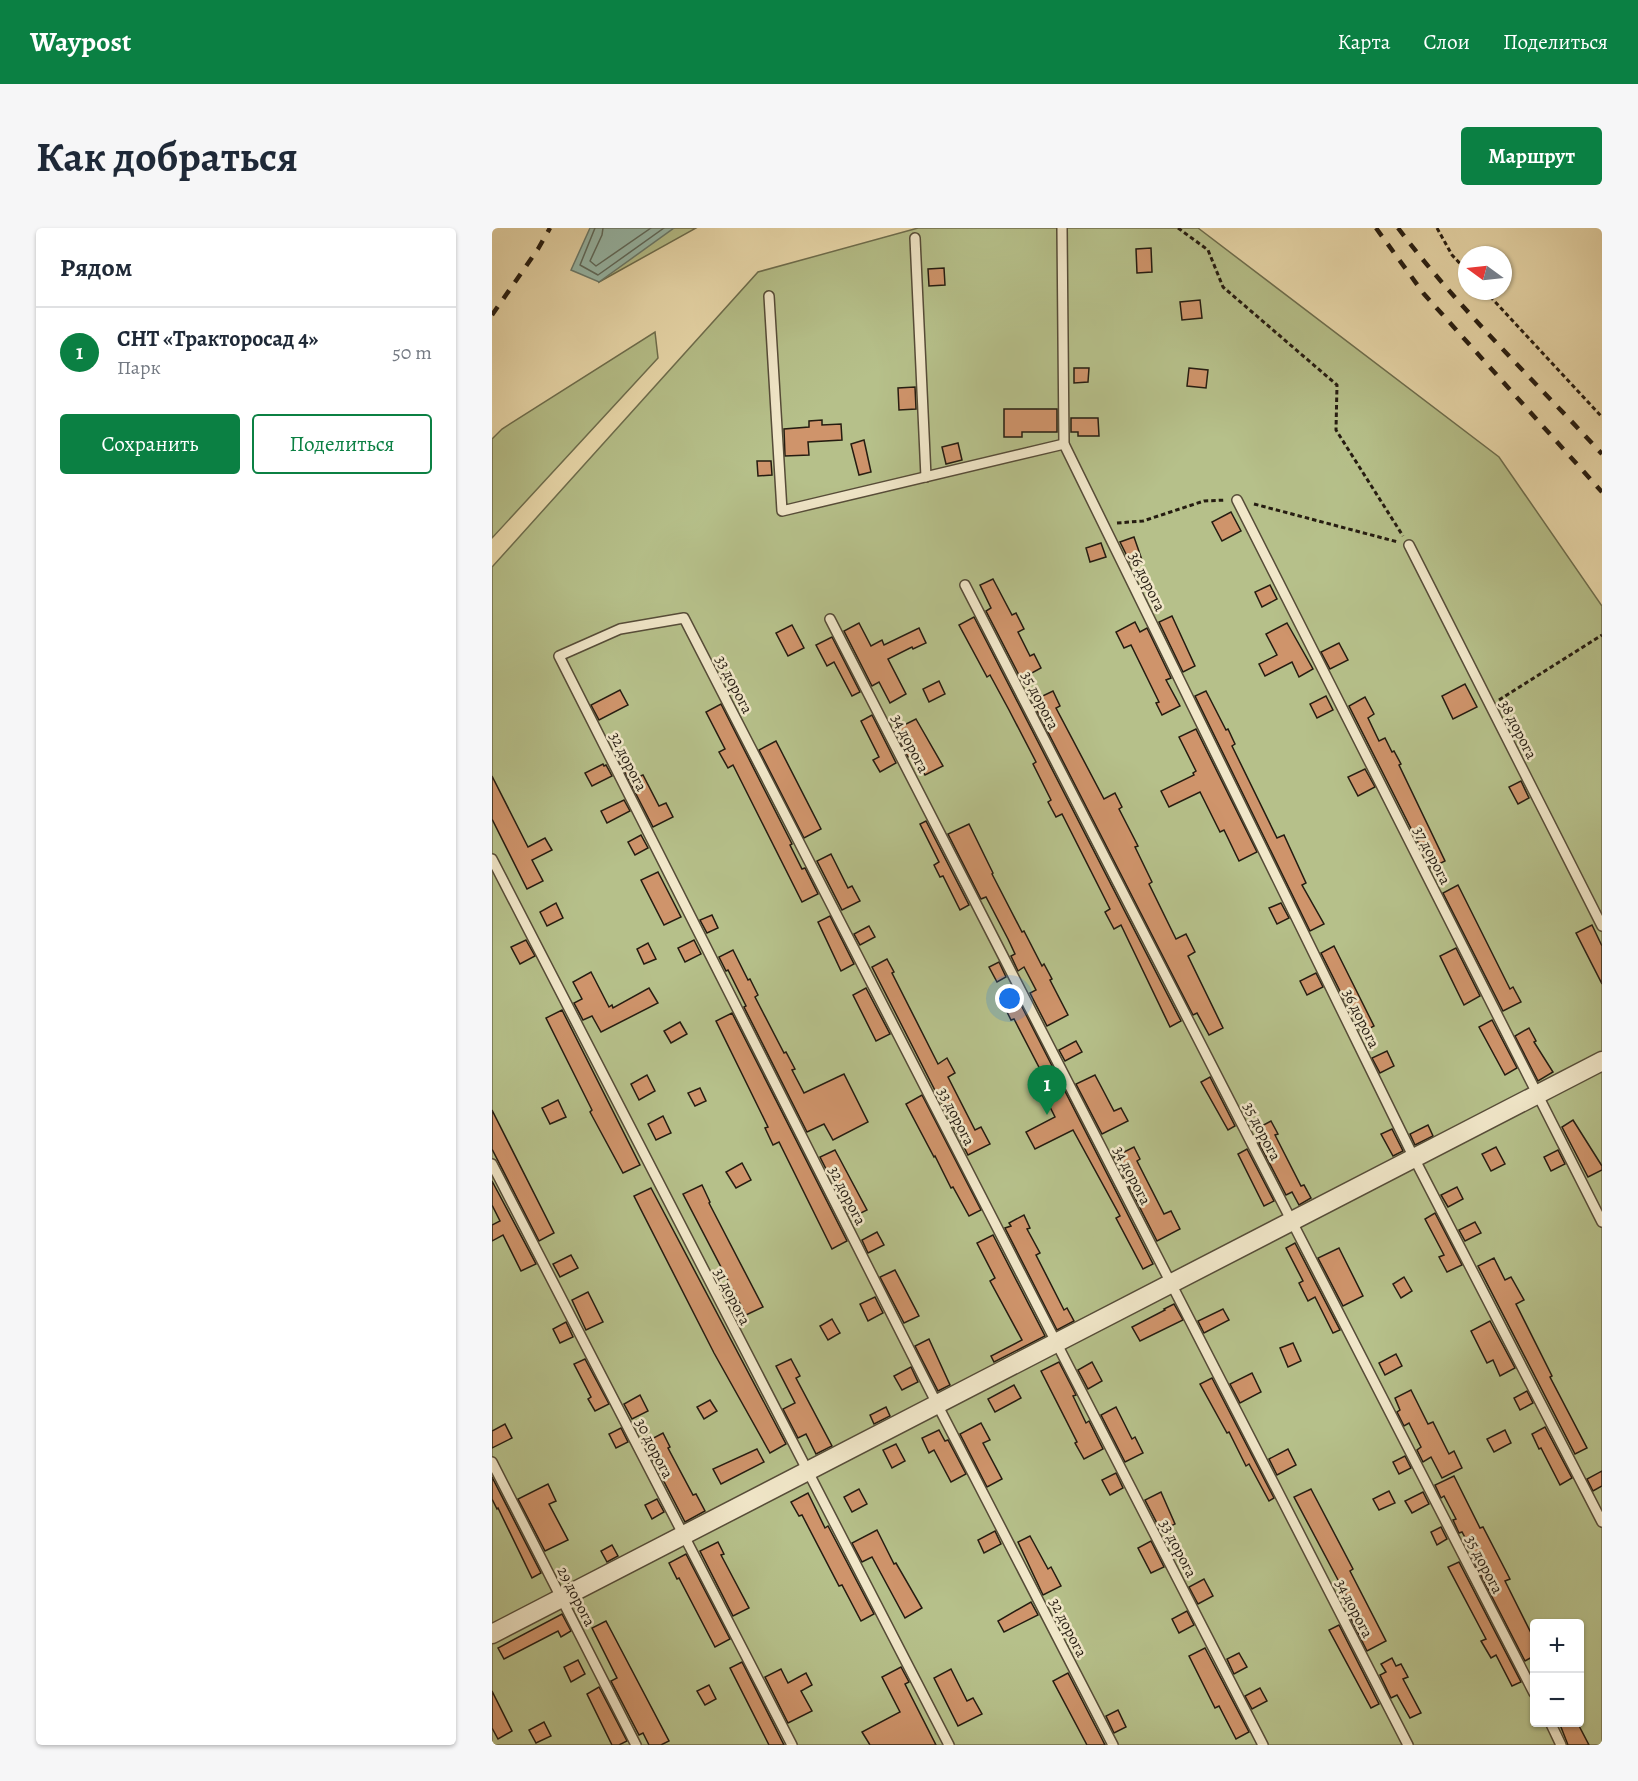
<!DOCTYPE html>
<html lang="ru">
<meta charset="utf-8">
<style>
body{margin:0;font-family:Alegreya,serif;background:#f6f6f7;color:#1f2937}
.controls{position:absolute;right:18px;bottom:18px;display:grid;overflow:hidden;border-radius:6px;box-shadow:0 2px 4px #0004}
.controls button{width:54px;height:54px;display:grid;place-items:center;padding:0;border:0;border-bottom:2px solid #e0e1e3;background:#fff;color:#1f2937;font:30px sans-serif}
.compass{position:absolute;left:966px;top:18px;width:54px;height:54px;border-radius:50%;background:#fff;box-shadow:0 2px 4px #0004;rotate:285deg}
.you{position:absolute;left:518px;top:771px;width:21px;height:21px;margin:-15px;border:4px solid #fff;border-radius:50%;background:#1a73e8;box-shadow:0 0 0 9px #1a73e833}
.badge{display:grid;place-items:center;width:39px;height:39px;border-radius:50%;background:#0b8043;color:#fff;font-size:20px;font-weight:700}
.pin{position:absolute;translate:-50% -50px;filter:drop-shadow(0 2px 3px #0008)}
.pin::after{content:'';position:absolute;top:32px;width:21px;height:18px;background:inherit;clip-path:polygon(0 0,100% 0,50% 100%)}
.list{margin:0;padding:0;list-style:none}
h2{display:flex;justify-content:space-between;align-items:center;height:78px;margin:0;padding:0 24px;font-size:26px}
h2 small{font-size:20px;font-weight:400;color:#747a83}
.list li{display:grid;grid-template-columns:39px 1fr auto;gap:18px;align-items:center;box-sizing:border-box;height:90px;padding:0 24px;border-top:2px solid #e0e1e3}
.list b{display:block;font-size:22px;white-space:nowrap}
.list p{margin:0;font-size:20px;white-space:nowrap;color:#747a83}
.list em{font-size:20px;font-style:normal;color:#747a83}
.actions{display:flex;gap:12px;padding:18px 24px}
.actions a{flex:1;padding:14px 0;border:2px solid #0b8043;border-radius:6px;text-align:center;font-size:21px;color:#0b8043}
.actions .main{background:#0b8043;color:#fff}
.map{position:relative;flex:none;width:1110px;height:1517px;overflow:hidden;border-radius:6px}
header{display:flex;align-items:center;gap:36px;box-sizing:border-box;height:84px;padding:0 30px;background:#0b8043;color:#fff}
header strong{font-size:28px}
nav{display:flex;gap:33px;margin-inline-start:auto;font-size:21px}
.intro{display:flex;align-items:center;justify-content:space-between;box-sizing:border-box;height:144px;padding:0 36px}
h1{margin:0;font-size:42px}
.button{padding:15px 27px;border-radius:6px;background:#0b8043;color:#fff;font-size:21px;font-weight:700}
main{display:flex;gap:36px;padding:0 36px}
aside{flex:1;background:#fff;border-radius:6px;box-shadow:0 2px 4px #0004}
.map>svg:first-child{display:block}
.green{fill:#b6c08a;stroke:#6e6e4e;stroke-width:1.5;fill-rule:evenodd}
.water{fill:#98baab;stroke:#6a7b6d;stroke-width:1.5}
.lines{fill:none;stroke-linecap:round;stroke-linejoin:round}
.shore{stroke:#5e6b5e;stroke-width:1.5}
.building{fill:#cf946b;stroke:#251c11;stroke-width:1.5}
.service-casing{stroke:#564c38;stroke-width:12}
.minor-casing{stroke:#564c38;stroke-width:21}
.path{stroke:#251c11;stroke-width:3;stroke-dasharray:4.5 3;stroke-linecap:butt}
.service{stroke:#f1e7c9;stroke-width:9}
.minor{stroke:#f1e7c9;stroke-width:18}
.rail{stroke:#251c11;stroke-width:4.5;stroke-dasharray:10 10;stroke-linecap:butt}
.labels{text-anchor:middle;stroke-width:5;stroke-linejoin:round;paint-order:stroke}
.street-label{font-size:16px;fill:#251c11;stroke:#f1e7c9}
</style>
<header>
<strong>Waypost</strong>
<nav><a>Карта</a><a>Слои</a><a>Поделиться</a></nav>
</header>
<div class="intro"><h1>Как добраться</h1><a class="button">Маршрут</a></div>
<main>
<aside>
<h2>Рядом<small></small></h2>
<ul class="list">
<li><span class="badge">1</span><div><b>СНТ «Тракторосад 4»</b><p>Парк</p></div><em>50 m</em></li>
</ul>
<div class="actions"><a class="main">Сохранить</a><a>Поделиться</a></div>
</aside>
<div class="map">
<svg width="1110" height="1517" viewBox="0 0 1110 1517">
<rect width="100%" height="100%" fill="#eadaac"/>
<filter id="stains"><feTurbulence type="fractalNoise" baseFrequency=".00333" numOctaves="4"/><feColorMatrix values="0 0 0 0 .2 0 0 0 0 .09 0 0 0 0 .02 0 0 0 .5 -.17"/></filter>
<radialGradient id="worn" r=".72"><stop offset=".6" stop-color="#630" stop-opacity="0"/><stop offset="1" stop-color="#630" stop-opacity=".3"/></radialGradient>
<g class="green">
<polygon points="159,0 204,0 107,54 109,41"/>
<path d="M426 0H706L1007 229 1110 378V1517H0V339L266 44ZM1042 1396H1088V1494H1042Z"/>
<polygon points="163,104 166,130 0,310 0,211 10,201"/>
</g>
<polygon class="water" points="98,0 182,0 107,54 79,42"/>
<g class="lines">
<g class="shore">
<polyline points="103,0 88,37 106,47 172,0"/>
<polyline points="111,0 110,7 98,33 104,38 159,0"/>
</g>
</g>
<g class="building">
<polygon points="659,20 660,44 645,45 644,21"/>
<polygon points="452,40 453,57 437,58 436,41"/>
<polygon points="708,72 710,90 690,92 688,74"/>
<polygon points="582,140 597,140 596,154 582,155"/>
<polygon points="697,140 716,142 714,160 695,158"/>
<polygon points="423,159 424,181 407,182 406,160"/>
<polygon points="512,181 565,181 565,204 530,204 530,209 512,209"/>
<polygon points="579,190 606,190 607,208 586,208 586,204 579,204"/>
<polygon points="330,192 330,197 349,196 350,212 316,214 317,227 293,228 292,201 317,199 317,193"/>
<polygon points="372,212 379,244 367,247 359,216"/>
<polygon points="466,215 470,232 454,236 450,219"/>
<polygon points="265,233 279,233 280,247 266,248"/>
<polygon points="739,284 749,303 730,313 720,294"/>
<polygon points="642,309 650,332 639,336 628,314"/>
<polygon points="609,315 614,329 598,334 594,320"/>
<polygon points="501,351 520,387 524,385 532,401 526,404 538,428 542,426 549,440 529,451 494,383 499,380 488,357"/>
<polygon points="778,357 785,371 770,379 763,364"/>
<polygon points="680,388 703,438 691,444 667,394"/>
<polygon points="482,389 689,793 678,799 629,697 622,701 613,684 618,681 570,586 564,589 556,574 559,572 541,536 544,534 517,482 498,447 495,449 467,397"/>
<polygon points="643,394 648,404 655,400 679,450 674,452 688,478 670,487 664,475 667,474 639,417 632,420 624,404"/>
<polygon points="367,395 379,418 390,412 392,417 427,400 434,415 421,421 420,419 396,431 414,466 398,475 387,454 380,458 352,403"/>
<polygon points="795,395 821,441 807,449 800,434 773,448 767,436 785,427 774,406"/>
<polygon points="300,397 312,420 296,428 284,405"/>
<polygon points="340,409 368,464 360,468 342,434 335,438 324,417"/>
<polygon points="847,415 856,432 838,441 829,424"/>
<polygon points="447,453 453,466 437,474 431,461"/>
<polygon points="973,456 985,479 961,491 950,468"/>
<polygon points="128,462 136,477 107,492 99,477"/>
<polygon points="561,463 568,478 564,480 612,571 623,565 630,579 627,581 646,618 643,619 660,654 657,656 684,711 694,706 703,724 696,728 731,800 717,807 705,785 701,787 540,473"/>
<polygon points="714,463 734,502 736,501 743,516 740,518 785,610 792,607 814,655 810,657 832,696 818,703 703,468"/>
<polygon points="834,468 841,482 825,490 818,476"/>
<polygon points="873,469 882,486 876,490 887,513 893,510 900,524 902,523 909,536 907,537 953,633 939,640 857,478"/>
<polygon points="229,476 300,616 298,617 310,641 313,640 326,666 310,674 241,537 236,540 227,524 233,521 214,484"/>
<polygon points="380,487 404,535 388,544 381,532 387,529 369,493"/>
<polygon points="424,491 451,538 433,547 422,526 416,529 402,502"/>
<polygon points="704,501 765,624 747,633 732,602 728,604 708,564 677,579 669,563 702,547 701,545 704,543 687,509"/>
<polygon points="284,513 329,601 312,610 267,522"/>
<polygon points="135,526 146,549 151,547 167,578 174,575 181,589 161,599 126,531"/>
<polygon points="111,536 112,538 114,537 120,548 100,558 93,545"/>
<polygon points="873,541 883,559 866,568 856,549"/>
<polygon points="0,548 36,619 53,610 60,622 40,632 51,653 35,661 0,591"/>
<polygon points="1029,553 1037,570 1026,576 1017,559"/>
<polygon points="132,572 138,583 115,595 109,583"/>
<polygon points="434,593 477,677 468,682 451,648 448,649 442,637 447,634 428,596"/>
<polygon points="477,596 501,645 500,646 530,704 532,703 550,738 552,736 560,751 558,752 576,787 555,798 538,765 544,762 532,739 526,743 519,728 523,726 516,711 494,669 489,671 456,606"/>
<polygon points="149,607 156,620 143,627 136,614"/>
<polygon points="339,626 356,660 360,658 368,673 350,682 325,633"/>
<polygon points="166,644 189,689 172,697 149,652"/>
<polygon points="966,657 1018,761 1021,759 1029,774 1011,783 951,665"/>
<polygon points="64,675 71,690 55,698 48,684"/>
<polygon points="789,675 797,690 785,696 777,680"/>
<polygon points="220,687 226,700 215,705 208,692"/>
<polygon points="338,688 362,736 349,743 326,694"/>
<polygon points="1100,697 1110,718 1110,756 1084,705"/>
<polygon points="377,698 383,709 368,717 362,706"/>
<polygon points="34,712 43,728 28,736 19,719"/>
<polygon points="202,712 209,726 193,734 186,720"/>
<polygon points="156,715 164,731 152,736 145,721"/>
<polygon points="842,718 882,798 869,805 829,725"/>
<polygon points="964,720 988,768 972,777 948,728"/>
<polygon points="241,722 256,752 258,751 266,767 263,769 292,825 294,824 303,841 300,842 312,865 352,846 376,894 341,912 332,896 315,904 252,779 254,778 236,742 234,743 227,729"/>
<polygon points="395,731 402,744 400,745 446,836 455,830 463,845 456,849 483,902 489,899 498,916 476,927 380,739"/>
<polygon points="507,734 514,749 505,754 497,739"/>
<polygon points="99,744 117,779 120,777 121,780 157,760 166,775 109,804 100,788 91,792 82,775 90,771 81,754"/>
<polygon points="824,745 831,759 815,767 808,753"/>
<polygon points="374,760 398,806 384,813 361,767"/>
<polygon points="526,771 661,1036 651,1041 624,990 628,988 581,902 543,921 534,904 563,889 544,851 551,847 522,791 519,792 512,778"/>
<polygon points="70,782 148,937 131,945 98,884 100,882 54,790"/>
<polygon points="240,785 355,1013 340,1021 287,914 281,917 273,900 276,899 224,793"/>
<polygon points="1000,792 1025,840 1013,847 987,799"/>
<polygon points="188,794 195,806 179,815 172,803"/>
<polygon points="1037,800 1044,813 1042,814 1061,844 1046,853 1023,808"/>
<polygon points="584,813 590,824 573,833 567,822"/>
<polygon points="895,823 902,838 888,845 880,830"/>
<polygon points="155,847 163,863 147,872 139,856"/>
<polygon points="603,847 622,883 629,880 636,893 610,906 584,856"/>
<polygon points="718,849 743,898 736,902 709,854"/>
<polygon points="208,860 214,873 203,878 196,865"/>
<polygon points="430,867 489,982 477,988 461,959 459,960 443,928 442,929 414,876"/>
<polygon points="66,872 74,889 58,896 50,880"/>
<polygon points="0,882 62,1005 47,1013 0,921"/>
<polygon points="171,888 179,905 164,912 156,896"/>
<polygon points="1081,892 1110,938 1110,942 1096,949 1070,899"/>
<polygon points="779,893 786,906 783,907 809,958 812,957 819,970 807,977 800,964 794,967 767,915 770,913 764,901"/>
<polygon points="936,897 941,908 923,917 918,906"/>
<polygon points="900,901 911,923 901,928 889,906"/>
<polygon points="642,919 648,931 645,933 672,986 679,983 688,1001 665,1013 622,929"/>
<polygon points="1004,919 1013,936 999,943 990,926"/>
<polygon points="755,921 782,973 772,978 746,926"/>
<polygon points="343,922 375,982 359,990 328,929"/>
<polygon points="1066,922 1073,936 1059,943 1052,929"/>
<polygon points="250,935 259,952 244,960 234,944"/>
<polygon points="0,953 44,1036 29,1043 11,1007 0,1013 0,997 8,993 0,977"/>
<polygon points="210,957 218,974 217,975 271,1079 254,1087 191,966"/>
<polygon points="965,959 971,971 956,979 949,967"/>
<polygon points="159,960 294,1216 278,1225 222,1125 142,968"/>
<polygon points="943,985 970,1037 955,1044 947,1029 952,1027 933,991"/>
<polygon points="532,987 538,1000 535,1001 548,1025 544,1027 572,1082 575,1080 582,1093 565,1102 513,1000 519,998 517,995"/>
<polygon points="983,994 989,1005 973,1013 967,1002"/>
<polygon points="385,1004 392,1017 376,1025 370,1012"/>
<polygon points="501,1007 553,1108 502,1134 499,1128 530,1112 498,1053 503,1050 485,1015"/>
<polygon points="803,1015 848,1102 841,1105 823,1069 816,1073 807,1055 811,1053 794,1020"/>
<polygon points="847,1020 871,1068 851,1078 826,1030"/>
<polygon points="79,1027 86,1040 68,1049 61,1036"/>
<polygon points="1002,1030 1013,1052 1019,1049 1032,1072 1024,1076 1060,1148 1058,1149 1095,1220 1083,1226 986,1038"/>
<polygon points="403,1042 427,1088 412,1095 388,1049"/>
<polygon points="912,1049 920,1063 909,1070 901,1056"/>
<polygon points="96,1064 111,1094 94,1102 80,1072"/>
<polygon points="383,1069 391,1085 376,1093 368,1076"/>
<polygon points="682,1076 691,1092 648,1113 640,1099 673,1082 672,1081"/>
<polygon points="731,1081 737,1092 712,1105 706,1093"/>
<polygon points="340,1091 348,1105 336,1112 328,1098"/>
<polygon points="998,1093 1023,1140 1008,1148 1001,1132 995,1135 979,1103"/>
<polygon points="74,1094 81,1109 68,1115 61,1101"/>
<polygon points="437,1111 458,1157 446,1163 423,1118"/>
<polygon points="801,1115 809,1133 796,1139 788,1120"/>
<polygon points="904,1126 910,1138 893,1147 887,1135"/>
<polygon points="93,1131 117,1176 103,1183 96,1171 99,1169 82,1136"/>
<polygon points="299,1131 308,1148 304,1150 340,1218 324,1226 314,1206 306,1210 291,1181 303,1175 284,1138"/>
<polygon points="567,1134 584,1167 581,1168 594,1195 597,1193 611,1221 592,1231 583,1215 585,1214 549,1143"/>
<polygon points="600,1134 610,1153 596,1161 586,1142"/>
<polygon points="419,1139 426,1154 410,1162 402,1148"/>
<polygon points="760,1145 769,1164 748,1175 738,1156"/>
<polygon points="720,1150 782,1270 777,1273 757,1236 754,1238 737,1204 735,1205 708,1156"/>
<polygon points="522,1157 529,1170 503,1184 496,1171"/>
<polygon points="919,1162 936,1196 941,1194 957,1226 962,1223 970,1240 950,1250 939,1229 931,1234 925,1222 929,1219 917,1195 912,1198 905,1184 908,1182 903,1170"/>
<polygon points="1035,1163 1041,1175 1028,1182 1022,1170"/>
<polygon points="148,1167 156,1183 140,1191 132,1176"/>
<polygon points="218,1172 225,1183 212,1191 205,1179"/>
<polygon points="394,1179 398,1188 382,1196 378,1187"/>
<polygon points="624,1179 640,1211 643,1209 651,1225 633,1234 609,1187"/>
<polygon points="489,1195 498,1212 491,1215 510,1251 495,1259 468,1206"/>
<polygon points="13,1196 20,1210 0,1220 0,1203"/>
<polygon points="1053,1199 1080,1250 1068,1257 1049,1220 1047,1221 1040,1206"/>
<polygon points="129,1200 136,1214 124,1220 117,1206"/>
<polygon points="447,1202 453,1213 456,1212 474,1246 459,1254 442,1222 437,1225 430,1210"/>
<polygon points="1013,1202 1019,1215 1002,1224 995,1211"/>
<polygon points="171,1205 178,1219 176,1220 201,1267 204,1266 213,1283 193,1294 152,1215"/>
<polygon points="404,1216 413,1233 400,1240 391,1222"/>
<polygon points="265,1221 272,1234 229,1256 221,1241"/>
<polygon points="796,1221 804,1237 785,1247 777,1231"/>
<polygon points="913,1228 919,1240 907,1246 901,1234"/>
<polygon points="1110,1243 1110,1258 1101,1263 1095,1251"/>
<polygon points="624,1245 631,1260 618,1267 610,1252"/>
<polygon points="962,1248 988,1300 991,1299 1018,1351 1013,1353 1042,1411 1042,1428 1033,1433 979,1328 982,1326 970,1304 967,1305 961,1292 964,1291 952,1268 949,1270 943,1257"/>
<polygon points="0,1249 49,1345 40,1350 6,1280 5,1281 0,1271"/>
<polygon points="56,1256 64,1273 57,1276 76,1312 53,1323 26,1271"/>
<polygon points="367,1261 375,1276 360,1284 352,1269"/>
<polygon points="819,1261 861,1341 858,1343 894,1413 875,1423 859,1391 863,1388 853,1368 854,1367 802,1269"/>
<polygon points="897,1263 903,1275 887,1282 881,1271"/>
<polygon points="669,1264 683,1296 669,1303 653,1272"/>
<polygon points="931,1264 937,1276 920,1285 913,1273"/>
<polygon points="316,1265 333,1300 336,1298 382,1386 369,1393 350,1357 347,1358 310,1287 307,1288 299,1274"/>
<polygon points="165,1271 172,1284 160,1291 153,1277"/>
<polygon points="949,1299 955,1311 945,1317 939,1304"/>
<polygon points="385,1302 402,1336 404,1335 430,1380 413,1390 380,1329 370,1334 360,1315"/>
<polygon points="503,1303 509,1316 492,1325 486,1312"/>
<polygon points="538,1308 556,1341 559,1339 569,1358 551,1367 526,1314"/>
<polygon points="659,1313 672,1339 659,1345 646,1320"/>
<polygon points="226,1314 232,1326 229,1327 257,1380 241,1388 208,1323"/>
<polygon points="120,1317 126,1328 115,1334 109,1323"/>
<polygon points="194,1326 238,1411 223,1419 187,1350 185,1351 177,1335"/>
<polygon points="967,1334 1029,1454 1020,1458 1004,1427 999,1430 989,1413 994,1411 956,1339"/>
<polygon points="712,1351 721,1368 706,1376 697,1359"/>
<polygon points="539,1374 546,1387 512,1404 506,1393"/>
<polygon points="695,1383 702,1397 687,1405 680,1391"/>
<polygon points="70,1386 79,1403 69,1409 66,1403 12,1431 6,1420"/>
<polygon points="114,1393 177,1513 169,1517 157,1517 151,1505 147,1507 119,1453 125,1450 100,1400"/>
<polygon points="847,1397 887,1476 879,1480 837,1402"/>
<polygon points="713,1420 757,1504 744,1511 727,1478 723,1480 697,1428"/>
<polygon points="747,1425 755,1439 742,1446 735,1431"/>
<polygon points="900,1430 904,1438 909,1436 916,1449 911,1451 929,1485 918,1490 905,1467 899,1470 888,1447 894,1444 889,1436"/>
<polygon points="86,1432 93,1446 79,1454 72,1439"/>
<polygon points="250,1434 292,1517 277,1517 238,1440"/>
<polygon points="409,1439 417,1454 413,1456 444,1517 378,1517 370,1504 408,1484 390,1449"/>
<polygon points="289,1441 296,1455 314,1445 320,1457 309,1463 320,1483 296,1495 273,1449"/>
<polygon points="459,1441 475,1473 481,1470 490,1486 466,1498 442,1450"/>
<polygon points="576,1445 610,1511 613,1517 595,1517 561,1453"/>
<polygon points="217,1457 224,1471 213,1477 205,1463"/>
<polygon points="107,1459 135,1513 127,1517 120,1517 95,1466"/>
<polygon points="768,1460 775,1473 760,1481 753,1468"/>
<polygon points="0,1463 20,1503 6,1511 0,1500"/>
<polygon points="626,1482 634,1499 622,1505 614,1488"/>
<polygon points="52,1494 59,1508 44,1515 37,1502"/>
<polygon points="1067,1494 1085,1494 1097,1517 1076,1517"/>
</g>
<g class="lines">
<g class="service-casing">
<g id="service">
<polyline points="570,0 572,216 922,930 1110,1294"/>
<polyline points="423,10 434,249"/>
<polyline points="277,68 290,283 572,216"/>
<polyline points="745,272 1110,994"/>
<polyline points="917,317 1110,698"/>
<polyline points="473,357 1042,1465"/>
<polyline points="338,391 916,1517"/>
<polyline points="0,631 457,1517"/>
<polyline points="0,936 300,1517"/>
<polyline points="0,1234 144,1517"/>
<polyline points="1058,1494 1069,1517"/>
<polyline points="621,1517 445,1176 67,428 128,401 192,390 771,1517"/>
</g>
</g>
<g class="minor-casing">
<polyline id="minor" points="0,1406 1110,833"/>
</g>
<g class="path">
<polyline points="686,0 716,22 731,59 845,157 844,202 911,308"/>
<polyline points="945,0 960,27 975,43"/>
<polyline points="993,63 1110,189"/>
<polyline points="762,276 906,314"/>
<polyline points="625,295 651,293 712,273 734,272"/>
<polyline points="1007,472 1110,407"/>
</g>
<use href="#service" class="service"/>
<use href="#minor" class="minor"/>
<g class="rail">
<polyline points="884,0 932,66 1110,264"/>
<path d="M906 0C967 81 1041 151 1110 226"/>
<polyline points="0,87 46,21 58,0"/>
</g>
</g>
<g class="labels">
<g class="street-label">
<text transform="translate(656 353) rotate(64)" y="6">36 дорога</text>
<text transform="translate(243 456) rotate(63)" y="6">33 дорога</text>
<text transform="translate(549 472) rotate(63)" y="6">35 дорога</text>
<text transform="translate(1027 501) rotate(63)" y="6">38 дорога</text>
<text transform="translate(419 515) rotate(63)" y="6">34 дорога</text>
<text transform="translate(137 533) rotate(63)" y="6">32 дорога</text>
<text transform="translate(941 627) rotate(63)" y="6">37 дорога</text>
<text transform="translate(870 790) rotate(64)" y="6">36 дорога</text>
<text transform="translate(465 888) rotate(63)" y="6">33 дорога</text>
<text transform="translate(771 903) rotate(63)" y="6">35 дорога</text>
<text transform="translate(641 947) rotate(63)" y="6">34 дорога</text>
<text transform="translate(356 967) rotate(63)" y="6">32 дорога</text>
<text transform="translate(241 1068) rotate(63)" y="6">31 дорога</text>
<text transform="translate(163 1220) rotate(63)" y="6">30 дорога</text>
<text transform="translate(687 1320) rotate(63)" y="6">33 дорога</text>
<text transform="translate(993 1336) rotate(63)" y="6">35 дорога</text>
<text transform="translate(85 1368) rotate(63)" y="6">29 дорога</text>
<text transform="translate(863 1380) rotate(63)" y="6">34 дорога</text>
<text transform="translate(577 1399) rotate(63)" y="6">32 дорога</text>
</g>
</g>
<rect width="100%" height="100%" filter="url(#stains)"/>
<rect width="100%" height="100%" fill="url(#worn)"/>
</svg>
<div class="controls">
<button>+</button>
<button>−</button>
</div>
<svg class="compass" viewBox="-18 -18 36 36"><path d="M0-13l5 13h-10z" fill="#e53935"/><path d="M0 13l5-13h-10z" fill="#747a83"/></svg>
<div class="you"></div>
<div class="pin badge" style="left:555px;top:887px">1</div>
</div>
</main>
